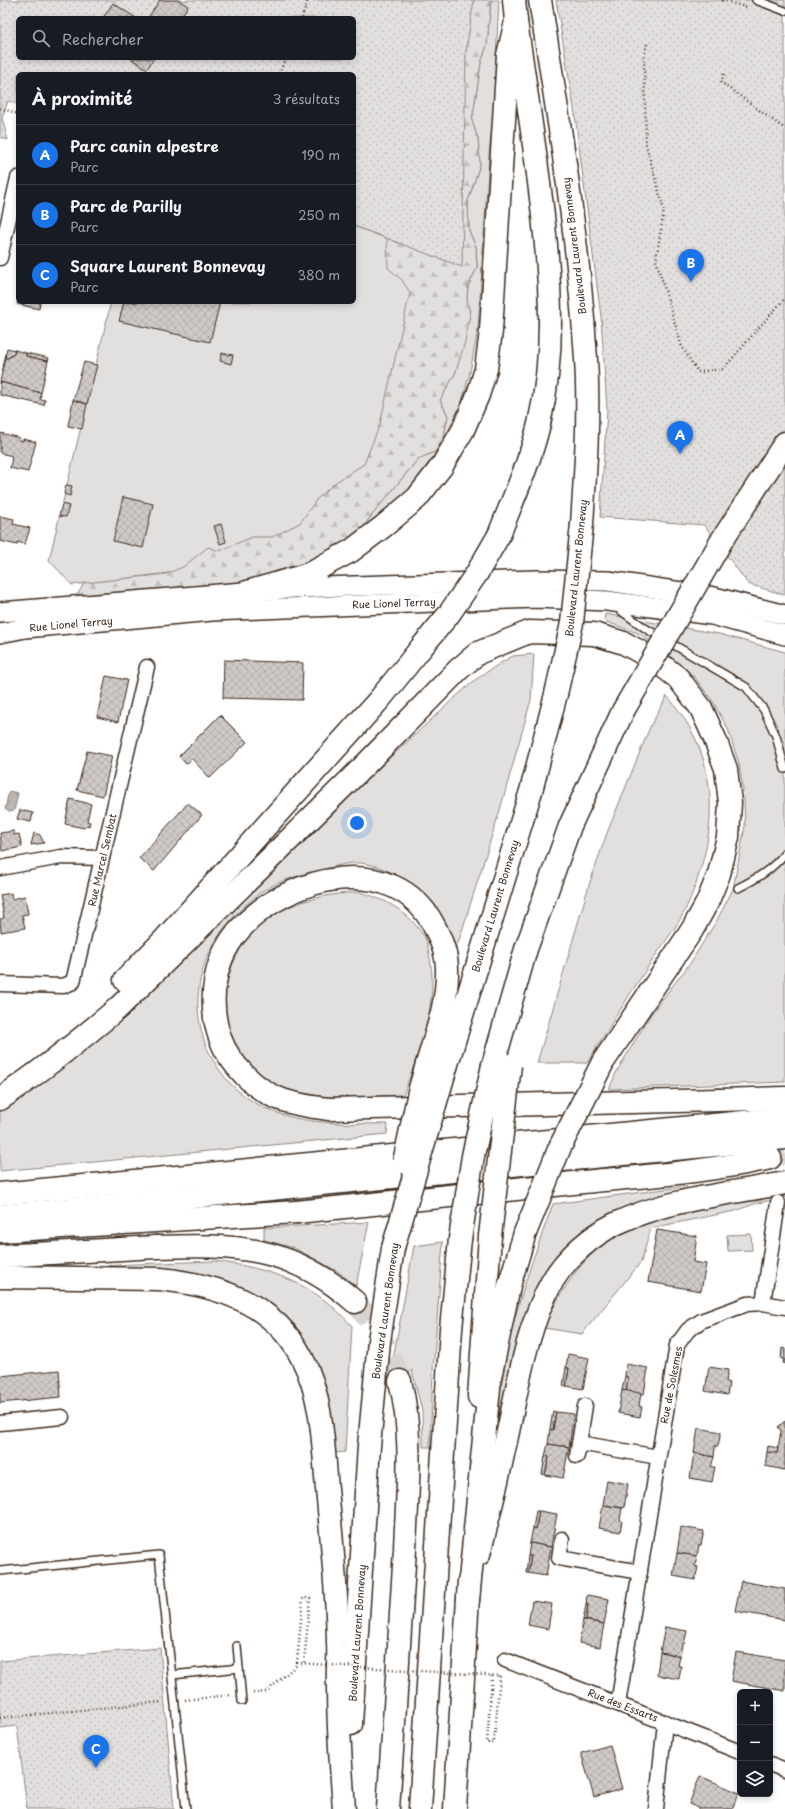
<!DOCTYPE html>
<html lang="fr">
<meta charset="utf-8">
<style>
body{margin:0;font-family:"Playpen Sans",sans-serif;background:#242831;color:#f1f3f6}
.controls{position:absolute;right:12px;bottom:12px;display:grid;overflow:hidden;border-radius:6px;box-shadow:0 2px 6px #0003}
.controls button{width:36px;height:36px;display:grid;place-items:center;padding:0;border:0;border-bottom:1px solid #363941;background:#171b24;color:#f1f3f6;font:20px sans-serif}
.you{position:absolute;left:357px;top:823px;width:14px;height:14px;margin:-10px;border:3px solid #fff;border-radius:50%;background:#1a73e8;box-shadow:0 0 0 6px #1a73e833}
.badge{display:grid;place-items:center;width:26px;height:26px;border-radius:50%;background:#1a73e8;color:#fff;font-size:13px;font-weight:700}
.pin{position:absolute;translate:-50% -33px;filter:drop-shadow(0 1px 2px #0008)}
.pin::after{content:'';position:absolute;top:21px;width:14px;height:12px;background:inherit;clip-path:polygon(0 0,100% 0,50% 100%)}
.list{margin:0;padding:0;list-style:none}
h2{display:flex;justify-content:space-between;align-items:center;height:52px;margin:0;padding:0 16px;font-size:17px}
h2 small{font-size:13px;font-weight:400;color:#9ea1a6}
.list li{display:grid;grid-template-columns:26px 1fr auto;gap:12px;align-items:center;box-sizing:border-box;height:60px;padding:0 16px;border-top:1px solid #363941}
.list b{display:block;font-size:15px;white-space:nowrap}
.list p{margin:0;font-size:13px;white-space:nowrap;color:#9ea1a6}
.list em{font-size:13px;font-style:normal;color:#9ea1a6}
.icon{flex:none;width:22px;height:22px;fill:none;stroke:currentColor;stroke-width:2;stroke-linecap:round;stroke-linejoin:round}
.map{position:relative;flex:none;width:785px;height:1809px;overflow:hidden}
.search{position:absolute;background:#171b24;box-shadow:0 2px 6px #0003;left:16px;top:16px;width:340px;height:44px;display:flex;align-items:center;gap:10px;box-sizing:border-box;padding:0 14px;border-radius:6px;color:#9ea1a6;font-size:15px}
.panel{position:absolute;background:#171b24;box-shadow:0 2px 6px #0003;left:16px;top:72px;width:340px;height:232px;border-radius:6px}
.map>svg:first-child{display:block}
.green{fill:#e2e0de;stroke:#8e857e}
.forest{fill:url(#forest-firs);stroke:#8e857e}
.park{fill:url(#park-dots);stroke:#8e857e;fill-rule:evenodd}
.water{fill:url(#water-ripples);stroke:#887e77}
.building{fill:url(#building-cross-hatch);stroke:#3b2a1e}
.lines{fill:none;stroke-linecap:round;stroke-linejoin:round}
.trunk-tunnel{stroke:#d8d4d2;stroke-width:22;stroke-dasharray:22 11;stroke-linecap:butt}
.service-casing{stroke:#3b2a1e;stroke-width:10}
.minor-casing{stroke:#3b2a1e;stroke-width:17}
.secondary-casing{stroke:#3b2a1e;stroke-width:22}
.trunk-casing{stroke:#3b2a1e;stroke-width:25}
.motorway-casing{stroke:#3b2a1e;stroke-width:25}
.path{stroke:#3b2a1e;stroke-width:2.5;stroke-dasharray:1 3;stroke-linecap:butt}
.service{stroke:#fff;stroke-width:7}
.minor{stroke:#fff;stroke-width:14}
.secondary{stroke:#fff;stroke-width:19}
.trunk{stroke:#fff;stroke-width:22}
.motorway{stroke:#fff;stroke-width:22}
.trunk-bridge-casing{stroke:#3b2a1e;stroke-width:25;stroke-linecap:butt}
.motorway-bridge-casing{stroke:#3b2a1e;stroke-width:25;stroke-linecap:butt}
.path-bridge{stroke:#3b2a1e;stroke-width:2.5;stroke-dasharray:1 3;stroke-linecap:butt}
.trunk-bridge{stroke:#fff;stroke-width:22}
.motorway-bridge{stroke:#fff;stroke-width:22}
.labels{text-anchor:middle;stroke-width:3;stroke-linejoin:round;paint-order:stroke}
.street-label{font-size:10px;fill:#3b2a1e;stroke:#fff}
</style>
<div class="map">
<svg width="785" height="1809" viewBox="0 0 785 1809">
<defs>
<pattern id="forest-firs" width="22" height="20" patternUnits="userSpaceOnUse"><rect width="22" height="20" fill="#e2e0de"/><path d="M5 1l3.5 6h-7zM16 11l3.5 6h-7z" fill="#c3c0be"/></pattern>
<pattern id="park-dots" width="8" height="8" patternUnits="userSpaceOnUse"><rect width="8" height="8" fill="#e2e0de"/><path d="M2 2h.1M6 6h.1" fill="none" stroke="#c3c0be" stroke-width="1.8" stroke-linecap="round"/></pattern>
<pattern id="water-ripples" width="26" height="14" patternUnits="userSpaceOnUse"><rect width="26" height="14" fill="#bcb6b3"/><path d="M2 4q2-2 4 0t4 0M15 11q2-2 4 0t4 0" fill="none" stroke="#9a9491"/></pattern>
<pattern id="building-cross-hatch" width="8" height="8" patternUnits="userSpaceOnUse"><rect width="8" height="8" fill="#cfcac7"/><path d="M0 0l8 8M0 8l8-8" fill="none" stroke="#b3aeaa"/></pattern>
</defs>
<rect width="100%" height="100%" fill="#fff"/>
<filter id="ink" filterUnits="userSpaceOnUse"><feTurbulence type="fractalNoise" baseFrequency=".025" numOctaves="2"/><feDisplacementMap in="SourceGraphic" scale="8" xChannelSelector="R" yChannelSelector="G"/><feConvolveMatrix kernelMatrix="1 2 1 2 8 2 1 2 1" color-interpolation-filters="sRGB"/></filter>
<g filter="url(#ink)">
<g class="green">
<polygon points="491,0 499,0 493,119 489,154 478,329 470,372 461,405 441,446 410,488 382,522 354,543 368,520 418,459 435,452 448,416 440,400 455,374 470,314 467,299 468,286 477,268 476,247 469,231 468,201 480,164 478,139 472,121 481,63 487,45"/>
<polygon points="354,226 462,267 415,414 294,541 185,571 72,585 49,560 111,302 354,302"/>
<polygon points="605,614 719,634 785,652 785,1082 609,1089 617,1071 651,1014 691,962 717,920 733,889 745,826 744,797 739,764 728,729 712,700 692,674 640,634 604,621"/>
<path d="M534 654 531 700 500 810 455 953C450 938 446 922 438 909 431 898 420 890 410 883 396 874 377 864 360 863 346 862 330 868 316 871 297 876 277 881 260 893 212 929 184 983 205 1043 211 1058 219 1071 230 1083 272 1127 332 1123 388 1124L387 1134 0 1171V1109C100 1053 177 964 257 884 320 821 386 762 451 701L475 680 499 664 513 656Z"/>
<path d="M667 696C723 759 719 833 687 906 679 924 665 941 654 958 631 992 609 1027 587 1063H537L589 885 607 833 650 727Z"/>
<path d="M360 892C383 899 403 908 418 928 420 931 424 935 425 938 427 942 428 948 429 953 440 1000 419 1052 403 1095 360 1096 314 1103 274 1084 251 1073 225 1038 224 1012 223 985 234 950 254 931 282 903 321 894 360 892Z"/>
<path d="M687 1186 686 1192 609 1218 518 1347 496 1435C499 1409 500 1383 505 1359 516 1305 534 1255 553 1204Z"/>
<path d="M785 1189V1198L757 1203 735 1211 651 1228 641 1262 582 1334 544 1328C564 1280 598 1234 651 1219 666 1214 683 1212 699 1208 727 1202 756 1196 785 1189Z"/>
<polygon points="369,1222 356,1286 337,1271 294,1248 264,1240 264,1228"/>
<polygon points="751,1234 752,1250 728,1251 727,1235"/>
<polygon points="443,1242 433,1371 430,1447 423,1447 422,1411 412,1370 391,1388 388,1386 414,1246"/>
<path d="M215 1261C272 1269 313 1282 352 1326L345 1452 335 1453 326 1400 262 1302 17 1271 135 1264Z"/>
</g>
<polygon class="forest" points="204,0 491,0 487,45 481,63 472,121 478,139 480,164 468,201 469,231 476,247 477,268 468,286 467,299 470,314 465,342 455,374 440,400 448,416 444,436 435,452 418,459 368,520 354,543 320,561 254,585 88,599 78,594 84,583 166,574 183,567 208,547 219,551 252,537 272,537 300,523 317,499 336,482 364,464 380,424 410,293 402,280 388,268 387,238 354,226 354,18"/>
<g class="park">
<path d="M0 0H474L466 51 462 267 354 226V74H18V104L8 101 2 118 8 140 0 137ZM18 18H354V58H18Z"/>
<polygon points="556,0 785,0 785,595 748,584 704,525 600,517 607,410 601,317 575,115"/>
<polygon points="160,1648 174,1809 27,1809 17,1726 0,1728 0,1661"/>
</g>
<polygon class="water" points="9,791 18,793 14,811 9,812 5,809"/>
<g class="building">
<polygon points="160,0 178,0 188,6 180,18 148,18"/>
<polygon points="113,3 136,18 103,18"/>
<polygon points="130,58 154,58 147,69"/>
<polygon points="18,301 18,302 40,302 39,309 17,304"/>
<polygon points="124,302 220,302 210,342 119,321"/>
<polygon points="7,348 15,350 14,354 8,358 5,358"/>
<polygon points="15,350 26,353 26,356 48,361 41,393 0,382 5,358 8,358 14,354"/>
<polygon points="26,353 49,358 48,361 26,356"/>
<polygon points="222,353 233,355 231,364 220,361"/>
<polygon points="84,362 97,365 87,404 73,400"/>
<polygon points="0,382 41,393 40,399 45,400 44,405 0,395"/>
<polygon points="73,400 87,404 82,429 68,426"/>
<polygon points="0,433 20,438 19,440 23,441 23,439 36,442 28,472 10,468 12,456 0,453"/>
<polygon points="66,485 72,486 70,496 64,494"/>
<polygon points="123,497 153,504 143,548 113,541"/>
<polygon points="62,504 69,506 66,517 59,516"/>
<polygon points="0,516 14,519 13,524 30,528 25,544 17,542 17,545 0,541"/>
<polygon points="221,524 226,542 220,544 214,526"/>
<polygon points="224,660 303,663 302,700 223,698"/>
<polygon points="106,676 127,680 118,722 97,717"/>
<polygon points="220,715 247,742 210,778 192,759 186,764 179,756"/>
<polygon points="87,751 112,756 103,796 77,790"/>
<polygon points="70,799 91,804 87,821 90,822 89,826 87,825 84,828 65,824"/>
<polygon points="188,803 202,815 154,871 139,858"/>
<polygon points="20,810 33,813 31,822 17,819"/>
<polygon points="14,831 14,835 19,834 22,847 2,851 0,833"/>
<polygon points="34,833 40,835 44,843 31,845"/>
<polygon points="11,893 12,899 25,896 28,914 22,915 25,928 1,932 0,919 4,918 0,895"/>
<polygon points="657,1230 697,1236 693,1262 706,1264 701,1291 648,1282"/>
<polygon points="782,1348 785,1349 785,1364 783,1363 784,1359 781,1359"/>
<polygon points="568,1354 589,1358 583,1389 566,1386 569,1368 566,1368"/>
<polygon points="626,1364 648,1368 644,1394 626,1391 628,1377 625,1376"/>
<polygon points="709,1367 728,1370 726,1382 729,1383 727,1395 705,1391"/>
<polygon points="566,1368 569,1368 566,1386 563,1386"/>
<polygon points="59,1370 61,1397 0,1403 0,1376"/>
<polygon points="625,1376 628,1377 626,1391 622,1390"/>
<polygon points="622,1390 641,1393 639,1406 642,1407 640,1417 618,1413"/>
<polygon points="553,1411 556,1412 553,1430 550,1429"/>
<polygon points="556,1412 574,1414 569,1447 548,1444 550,1429 553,1430"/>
<polygon points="785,1421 785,1470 765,1466 767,1452 777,1453 781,1431 778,1427"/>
<polygon points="698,1428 721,1432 718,1446 715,1446 714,1457 694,1453"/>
<polygon points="548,1444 569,1447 563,1478 545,1475 549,1457 545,1456"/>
<polygon points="768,1446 778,1448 777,1453 767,1452"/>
<polygon points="694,1453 714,1457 711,1467 715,1467 712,1482 690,1478"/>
<polygon points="545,1456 549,1457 545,1475 542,1474"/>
<polygon points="607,1480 628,1484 624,1508 603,1505"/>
<polygon points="603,1505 622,1508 620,1520 622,1521 620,1532 599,1528"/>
<polygon points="536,1511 539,1511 536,1529 533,1528"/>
<polygon points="539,1511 557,1514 551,1547 530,1543 533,1528 536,1529"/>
<polygon points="681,1527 704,1531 701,1545 699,1545 697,1556 677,1553"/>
<polygon points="530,1543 551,1547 546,1576 528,1573 531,1556 528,1556"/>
<polygon points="677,1553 697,1556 695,1566 698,1567 695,1580 673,1576"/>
<polygon points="528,1556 531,1556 528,1573 526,1573"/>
<polygon points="741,1581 785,1589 785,1620 735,1611"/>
<polygon points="587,1595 609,1599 604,1624 586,1620 588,1605 586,1605"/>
<polygon points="532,1601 552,1604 548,1629 528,1625"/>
<polygon points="586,1605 588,1605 586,1620 583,1620"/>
<polygon points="583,1620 604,1624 600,1647 579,1643"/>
<polygon points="665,1627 687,1631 684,1644 682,1644 680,1656 660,1652"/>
<polygon points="660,1652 680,1656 678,1666 681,1666 679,1679 657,1675"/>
<polygon points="736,1652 785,1660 785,1691 731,1681"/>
<polygon points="610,1745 622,1789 594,1797 581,1753"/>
<polygon points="700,1776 739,1793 732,1809 701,1809 689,1804"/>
</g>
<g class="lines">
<g class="trunk-tunnel">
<polyline points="770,1158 785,1152"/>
<path d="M355 1302C377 1328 389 1349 400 1381"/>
</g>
<g class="service-casing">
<g id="service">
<polyline points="756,0 785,11"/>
<polyline points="617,608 645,628 746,687 764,710 776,736 785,769"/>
<path d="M738 888C756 879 773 869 785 853"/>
<polyline points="0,1571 159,1555 186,1809"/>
<polyline points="237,1646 242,1701"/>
<polyline points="172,1675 239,1668"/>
</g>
</g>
<g class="minor-casing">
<g id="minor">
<polyline points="0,258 18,178"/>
<polyline points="0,868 61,857 102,858"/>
<polyline points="0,984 63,986 73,982 147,667"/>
<polyline points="763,1303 785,1307"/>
<polyline points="0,1423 62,1417"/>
<polyline points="579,1443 658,1457"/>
<polyline points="577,1456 585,1406"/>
<polyline points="562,1539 559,1558 640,1572"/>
<polyline points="505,1660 740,1752"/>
<polyline points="618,1704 677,1345 688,1330 701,1321 747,1304 763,1303 778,1203"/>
<polyline points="770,1764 785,1770"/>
<polyline points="656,1809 665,1722"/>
</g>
</g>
<g class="secondary-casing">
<g id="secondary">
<polyline points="0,612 293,588 536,580 608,581 714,597 785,615"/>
<polyline points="0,633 25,628 212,611 536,598 607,601 712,615 785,635"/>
</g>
</g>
<g class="trunk-casing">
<g id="trunk">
<path d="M540 0C558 115 577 229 585 345 590 404 586 464 582 524"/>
<polyline points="722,540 785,443"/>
<polyline points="247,592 306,575 351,551 384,526 417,498 442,466 463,430 478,395 486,369 491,331 508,55 516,21 514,0"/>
<path d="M427 1064C436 1033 448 1002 447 969 447 954 440 937 433 924 393 851 290 875 242 927 214 956 207 1000 220 1038 229 1063 255 1090 280 1099 296 1105 312 1107 329 1109L719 1100"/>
<polyline points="447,1064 531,791 556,694"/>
<polyline points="493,1065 526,949 570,826 623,711"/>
<path d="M297 1212C392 1202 488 1192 583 1182 646 1176 708 1172 770 1158"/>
<path d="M156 1247C236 1244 292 1246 355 1302"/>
<path d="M0 1277 160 1279C218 1285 274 1303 302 1358 323 1398 323 1445 327 1489 332 1540 337 1592 338 1643 339 1657 337 1672 338 1687 338 1728 341 1768 344 1809"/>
<polyline points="479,1397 490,1236"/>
<path d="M479 1554C490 1512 500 1470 509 1427 519 1379 528 1324 553 1280 567 1257 591 1236 615 1224 667 1199 729 1194 785 1183"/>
<polyline points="351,1724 369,1446 379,1341 393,1248"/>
<path d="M388 1809C394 1722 400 1636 405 1549 407 1493 414 1436 400 1381"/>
<polyline points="420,1809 451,1329 460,1239"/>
<polyline points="455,1809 469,1581"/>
</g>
</g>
<g class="motorway-casing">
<g id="motorway">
<path d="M499 535C513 499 530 462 539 424 555 355 551 286 543 216 536 151 525 86 516 21"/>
<polyline points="125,980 163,941 379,700 421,648"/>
<path d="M0 1099C42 1071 80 1040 118 1008L366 764 459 669 478 653 529 632 594 634 624 643 655 660 678 678 701 708 715 739 726 769 730 803 728 837 719 874 707 903 692 930 603 1062"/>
<polyline points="719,1100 785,1098"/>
<polyline points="0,1194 785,1118"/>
<polyline points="0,1216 785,1138"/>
<polyline points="0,1231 297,1212"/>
<polyline points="0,1256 156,1247"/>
<polyline points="468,1600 490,1378 509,1286 525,1233"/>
</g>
</g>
<g class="path">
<polyline points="722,0 746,7"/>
<polyline points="302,18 308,0"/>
<polyline points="647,44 644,56 646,145 664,210 656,260 682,347 698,372 723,369 785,298"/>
<polyline points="279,74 286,58"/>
<polyline points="724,74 721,82 785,129"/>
<polyline points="0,108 18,114"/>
<polyline points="297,1663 303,1598 310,1598 304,1663"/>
<polyline points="492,1676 487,1743 494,1743 500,1676"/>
<polyline points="253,1693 266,1692 298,1664"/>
<polyline points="185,1700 230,1695"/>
<polyline points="0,1718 162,1702"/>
</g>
<use href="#service" class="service"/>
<use href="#minor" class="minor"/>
<use href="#secondary" class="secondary"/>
<use href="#trunk" class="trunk"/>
<use href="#motorway" class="motorway"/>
<g class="trunk-bridge-casing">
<g id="trunk-bridge">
<polyline points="556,694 572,623 582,524"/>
<polyline points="623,711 722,540"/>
<polyline points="404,1162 419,1092 427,1064"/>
<polyline points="490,1236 510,1065"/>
<polyline points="460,1239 473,1156 493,1065"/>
<polyline points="393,1248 447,1064"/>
</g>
</g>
<g class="motorway-bridge-casing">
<g id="motorway-bridge">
<polyline points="421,648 449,614 477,573 499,535"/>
<polyline points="525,1233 560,1147 603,1062"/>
</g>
</g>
<polyline class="path-bridge" points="297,1663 500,1676"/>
<use href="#trunk-bridge" class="trunk-bridge"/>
<use href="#motorway-bridge" class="motorway-bridge"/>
</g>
</g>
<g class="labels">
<g class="street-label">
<text transform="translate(574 246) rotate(-97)" y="4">Boulevard Laurent Bonnevay</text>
<text transform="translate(576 568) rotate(-84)" y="4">Boulevard Laurent Bonnevay</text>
<text transform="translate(394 603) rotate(-2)" y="4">Rue Lionel Terray</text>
<text transform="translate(71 624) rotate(-5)" y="4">Rue Lionel Terray</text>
<text transform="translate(102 860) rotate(-77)" y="4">Rue Marcel Sembat</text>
<text transform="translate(495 906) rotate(-73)" y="4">Boulevard Laurent Bonnevay</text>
<text transform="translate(385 1311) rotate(-82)" y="4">Boulevard Laurent Bonnevay</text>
<text transform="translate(671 1385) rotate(-79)" y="4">Rue de Solesmes</text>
<text transform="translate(357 1633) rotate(-86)" y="4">Boulevard Laurent Bonnevay</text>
<text transform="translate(623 1705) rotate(21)" y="4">Rue des Essarts</text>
</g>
</g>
</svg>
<div class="controls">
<button>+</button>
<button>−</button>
<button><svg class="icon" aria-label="layers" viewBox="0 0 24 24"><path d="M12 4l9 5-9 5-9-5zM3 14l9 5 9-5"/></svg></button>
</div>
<div class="you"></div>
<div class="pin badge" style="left:680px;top:454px">A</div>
<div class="pin badge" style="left:691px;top:282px">B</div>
<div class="pin badge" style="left:96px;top:1768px">C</div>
<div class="search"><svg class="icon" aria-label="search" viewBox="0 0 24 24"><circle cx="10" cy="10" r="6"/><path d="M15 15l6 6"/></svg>Rechercher</div>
<section class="panel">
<h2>À proximité<small>3 résultats</small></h2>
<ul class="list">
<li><span class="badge">A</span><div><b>Parc canin alpestre</b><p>Parc</p></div><em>190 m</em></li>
<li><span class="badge">B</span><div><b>Parc de Parilly</b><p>Parc</p></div><em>250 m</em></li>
<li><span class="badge">C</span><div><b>Square Laurent Bonnevay</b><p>Parc</p></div><em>380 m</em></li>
</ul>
</section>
</div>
